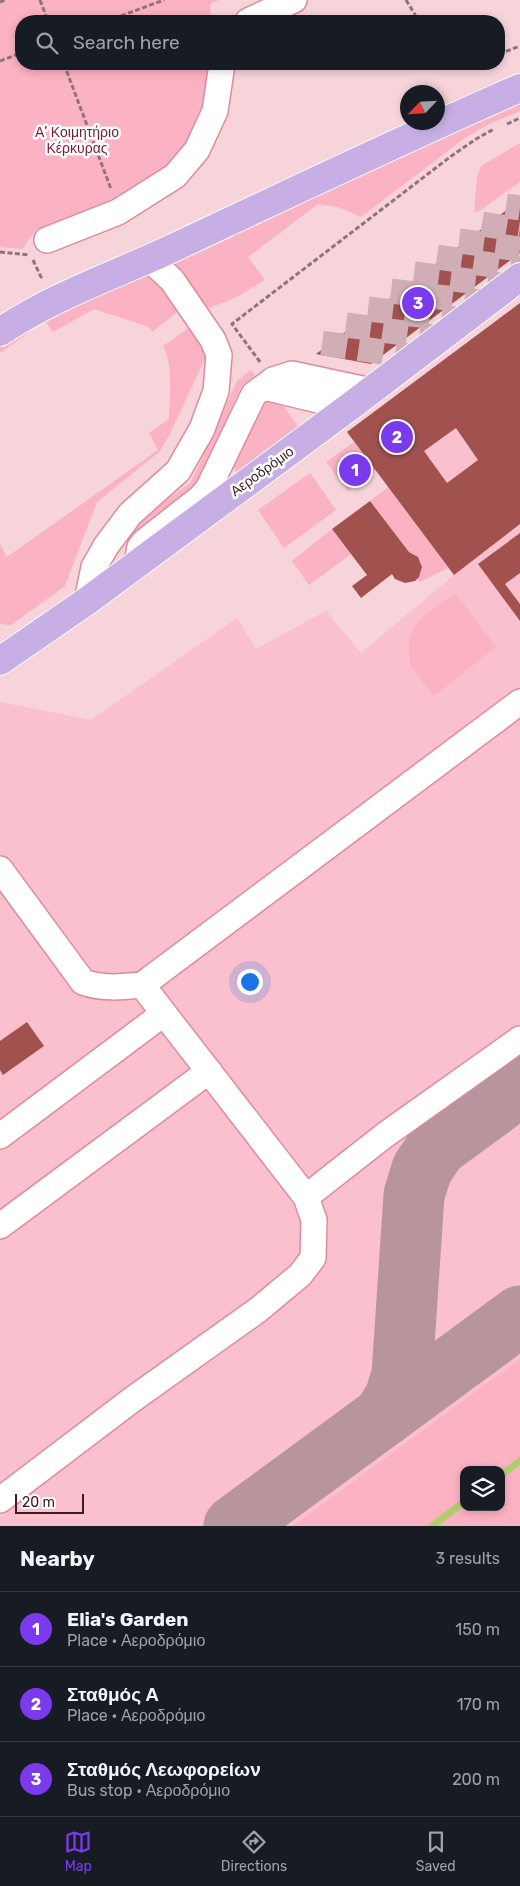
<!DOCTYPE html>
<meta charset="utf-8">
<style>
body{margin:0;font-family:Rubik,sans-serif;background:#20242c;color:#f1f3f6}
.controls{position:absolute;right:15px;bottom:15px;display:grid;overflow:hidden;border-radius:10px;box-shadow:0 2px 8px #0003}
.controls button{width:45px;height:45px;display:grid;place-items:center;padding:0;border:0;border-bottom:1px solid #363941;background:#171b24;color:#f1f3f6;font:25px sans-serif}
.compass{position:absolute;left:400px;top:85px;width:45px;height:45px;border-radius:50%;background:#171b24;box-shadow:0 2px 8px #0003;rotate:245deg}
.scale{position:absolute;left:15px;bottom:12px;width:69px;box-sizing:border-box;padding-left:5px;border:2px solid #3b1a23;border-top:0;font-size:14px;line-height:18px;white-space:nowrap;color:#3b1a23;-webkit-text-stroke:4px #fefffe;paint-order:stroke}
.you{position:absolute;left:249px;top:981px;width:18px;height:18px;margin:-12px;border:4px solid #fff;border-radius:50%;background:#1a73e8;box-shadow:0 0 0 8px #1a73e833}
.badge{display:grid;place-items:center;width:32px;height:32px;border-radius:50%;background:#7c3aed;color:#fff;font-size:16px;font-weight:700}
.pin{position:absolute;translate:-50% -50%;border:2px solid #fff;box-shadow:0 1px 5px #0006}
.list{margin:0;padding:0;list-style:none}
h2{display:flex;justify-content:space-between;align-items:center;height:65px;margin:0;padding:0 20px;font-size:21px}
h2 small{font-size:16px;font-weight:400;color:#9ea1a6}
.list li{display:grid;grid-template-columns:32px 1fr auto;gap:15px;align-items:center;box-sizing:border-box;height:75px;padding:0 20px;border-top:1px solid #363941}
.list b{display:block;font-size:19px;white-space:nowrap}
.list p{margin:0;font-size:16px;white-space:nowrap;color:#9ea1a6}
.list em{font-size:16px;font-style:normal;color:#9ea1a6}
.icon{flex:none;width:28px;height:28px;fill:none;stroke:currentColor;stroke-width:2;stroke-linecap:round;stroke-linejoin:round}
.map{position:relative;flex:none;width:520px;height:1526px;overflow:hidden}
.search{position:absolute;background:#171b24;box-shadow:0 2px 8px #0003;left:15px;right:15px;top:15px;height:55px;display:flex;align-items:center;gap:12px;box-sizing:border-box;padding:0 18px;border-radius:20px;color:#9ea1a6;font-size:19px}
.sheet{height:290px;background:#171b24}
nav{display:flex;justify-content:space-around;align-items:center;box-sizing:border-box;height:70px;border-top:1px solid #363941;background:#171b24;font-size:14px;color:#9ea1a6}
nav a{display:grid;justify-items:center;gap:2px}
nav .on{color:#7c3aed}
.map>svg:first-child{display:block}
.built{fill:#fac0cd;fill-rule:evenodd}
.green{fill:#fbb2c3;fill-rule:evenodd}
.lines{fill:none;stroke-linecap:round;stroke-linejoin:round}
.stream{stroke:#b0ce6c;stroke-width:7}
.taxiway{stroke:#b8959c;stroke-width:61}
.building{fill:#a1524f;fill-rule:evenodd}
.minor-tunnel{stroke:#d1aeb5;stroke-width:25;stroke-dasharray:25 12;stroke-linecap:butt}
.minor-casing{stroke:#de8ba0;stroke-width:28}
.major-casing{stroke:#fff;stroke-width:30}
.path{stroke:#94727a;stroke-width:3;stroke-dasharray:5 2.5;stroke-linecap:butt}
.minor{stroke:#fff;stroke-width:25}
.major{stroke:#c7afe5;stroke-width:28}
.tree{fill:#b16e83}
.labels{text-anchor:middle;stroke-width:5;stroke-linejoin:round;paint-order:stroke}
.park-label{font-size:14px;fill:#771b3c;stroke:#fefffe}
.street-label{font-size:14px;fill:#3b1a23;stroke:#fefffe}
</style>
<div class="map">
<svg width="520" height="1526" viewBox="0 0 520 1526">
<rect width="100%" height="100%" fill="#f7d3da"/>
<path class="built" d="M520 303V1526H0V702L91 720 237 618 256 649 326 611 361 653 454 575 347 432ZM464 1470H501V1507H464Z"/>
<g class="green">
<polygon points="0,0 219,0 210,4 211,21 21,21 21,64 210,64 207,85 198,123 170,170 81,220 37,229 22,249 0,247"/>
<polygon points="520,103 520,111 489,124 465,138 361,217 338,207 318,204 248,257 265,280 235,298 209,308 174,270 170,259"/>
<polygon points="520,143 520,182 479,211 474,212 477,177 481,166"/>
<polygon points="148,269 182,308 152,332 149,327 94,309 53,332 45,321 0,353 0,345 44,315"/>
<path d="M193 325 202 338 206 356 170 434 159 452 97 502 65 586 11 625 0 624V544L7 557 158 450 149 433 169 419C169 397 174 366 163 346Z"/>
<polygon points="251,370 255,375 242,385 195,488 127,537 124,532 191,482 237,381"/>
<polygon points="276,395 299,428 238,476 231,461 257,403"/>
<polygon points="354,442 376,470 348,491 326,462"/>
<polygon points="310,473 336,510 284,548 258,510"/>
<path d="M388 487 448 568 420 582 417 579C425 569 422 556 409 552L370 501Z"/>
<polygon points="332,529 351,554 309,585 292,561"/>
<path d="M455 593 496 647 434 696C427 687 419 678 413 668 409 662 409 656 409 650 406 622 435 609 455 593Z"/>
<path d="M520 1359V1526H293ZM464 1470H501V1507H464Z"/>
</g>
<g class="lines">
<g class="stream">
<polyline points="501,1475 520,1461"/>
<polyline points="432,1526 464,1502"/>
</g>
<g class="taxiway">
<polyline points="384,1416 395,1397 402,1375 414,1195 422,1169 437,1147 520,1086"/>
<polyline points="234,1526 520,1316"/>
</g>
</g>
<g class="building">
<polygon points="520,200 520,253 371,364 316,354"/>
<path d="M520 303V524L454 575 347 432ZM456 428 478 460 447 483 424 451Z"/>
<polygon points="370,501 409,552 418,557 422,567 419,577 415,581 405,583 395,579 392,574 361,598 352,586 367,575 332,529"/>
<polygon points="520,533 520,573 505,584 520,604 520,621 478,564"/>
<polygon points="27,1022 44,1046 3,1075 0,1070 0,1041"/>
</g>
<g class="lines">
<g class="minor-tunnel">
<polyline points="506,206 520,208"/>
<polyline points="482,224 520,230"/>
<polyline points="459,241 520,249"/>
<polyline points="437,257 520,269"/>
<polyline points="414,274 508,286"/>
<polyline points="391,291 486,303"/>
<polyline points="368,309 463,320"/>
<polyline points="346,325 440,338"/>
<polyline points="322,343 416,357"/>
</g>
<g class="minor-casing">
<g id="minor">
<polyline points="248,21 294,0"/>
<polyline points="47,240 118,212 175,176 197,150 215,111 222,64"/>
<polyline points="264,387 273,380 292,374 371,391"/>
<polyline points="137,563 140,547 144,542 200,498 208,489 254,394 264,387 339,405 352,405"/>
<polyline points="87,601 94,567 106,546 130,514 178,471 202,429 216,391 219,355 213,340 172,280 149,259"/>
<path d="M0 869 83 982C102 989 122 987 142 985L520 702"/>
<polyline points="0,1136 163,1014"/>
<polyline points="306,1197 385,1135 520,1039"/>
<polyline points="0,1226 209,1071"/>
<polyline points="0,1500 133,1399 258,1310 300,1275 313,1258 314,1220 306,1197 142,985"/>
</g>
</g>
<g class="major-casing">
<g id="major">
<path d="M0 332C53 296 115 275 173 248 288 194 403 139 520 88"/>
<polyline points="0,661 87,601 352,405 520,277"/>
</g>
</g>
<g class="path">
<polyline points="40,0 48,21"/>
<polyline points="406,0 419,21"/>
<polyline points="0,2 5,0"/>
<polyline points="107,21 164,0"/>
<polyline points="499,54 520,46"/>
<polyline points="0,61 21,53"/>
<polyline points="64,64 111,189"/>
<polyline points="455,64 462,64"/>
<polyline points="507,124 520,118"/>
<polyline points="0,252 29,255"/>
<polyline points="33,260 42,279"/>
<polyline points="260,362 232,324 450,157 476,139 494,129"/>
</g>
<use href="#minor" class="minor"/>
<use href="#major" class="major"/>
</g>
<circle class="tree" cx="359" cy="475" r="8"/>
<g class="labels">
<g class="park-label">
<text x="77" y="137">Α' Κοιμητήριο<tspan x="77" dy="16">Κέρκυρας</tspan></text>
</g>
<g class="street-label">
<text transform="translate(262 471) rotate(-36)" y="5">Αεροδρόμιο</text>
</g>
</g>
</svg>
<div class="controls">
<button><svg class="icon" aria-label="layers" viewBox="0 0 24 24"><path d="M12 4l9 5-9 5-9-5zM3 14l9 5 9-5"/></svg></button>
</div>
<svg class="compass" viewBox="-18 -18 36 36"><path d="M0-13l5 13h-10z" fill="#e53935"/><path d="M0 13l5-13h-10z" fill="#9ea1a6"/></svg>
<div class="scale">20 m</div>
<div class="you"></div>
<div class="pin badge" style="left:355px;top:470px">1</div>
<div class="pin badge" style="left:397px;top:437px">2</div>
<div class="pin badge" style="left:418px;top:303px">3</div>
<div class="search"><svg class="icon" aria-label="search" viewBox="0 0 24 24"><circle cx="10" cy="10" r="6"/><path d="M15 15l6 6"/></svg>Search here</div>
</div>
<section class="sheet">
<h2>Nearby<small>3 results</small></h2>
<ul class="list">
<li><span class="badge">1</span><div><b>Elia's Garden</b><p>Place · Αεροδρόμιο</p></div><em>150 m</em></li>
<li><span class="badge">2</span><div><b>Σταθμός Α</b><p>Place · Αεροδρόμιο</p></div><em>170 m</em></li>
<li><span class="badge">3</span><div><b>Σταθμός Λεωφορείων</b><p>Bus stop · Αεροδρόμιο</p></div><em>200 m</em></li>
</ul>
</section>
<nav>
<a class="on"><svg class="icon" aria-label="map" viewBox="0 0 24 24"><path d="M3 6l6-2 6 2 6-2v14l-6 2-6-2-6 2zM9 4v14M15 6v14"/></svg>Map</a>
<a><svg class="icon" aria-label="directions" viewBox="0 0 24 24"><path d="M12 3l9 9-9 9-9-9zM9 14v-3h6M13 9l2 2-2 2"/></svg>Directions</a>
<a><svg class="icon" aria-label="saved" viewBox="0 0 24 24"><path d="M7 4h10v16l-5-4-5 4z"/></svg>Saved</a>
</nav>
